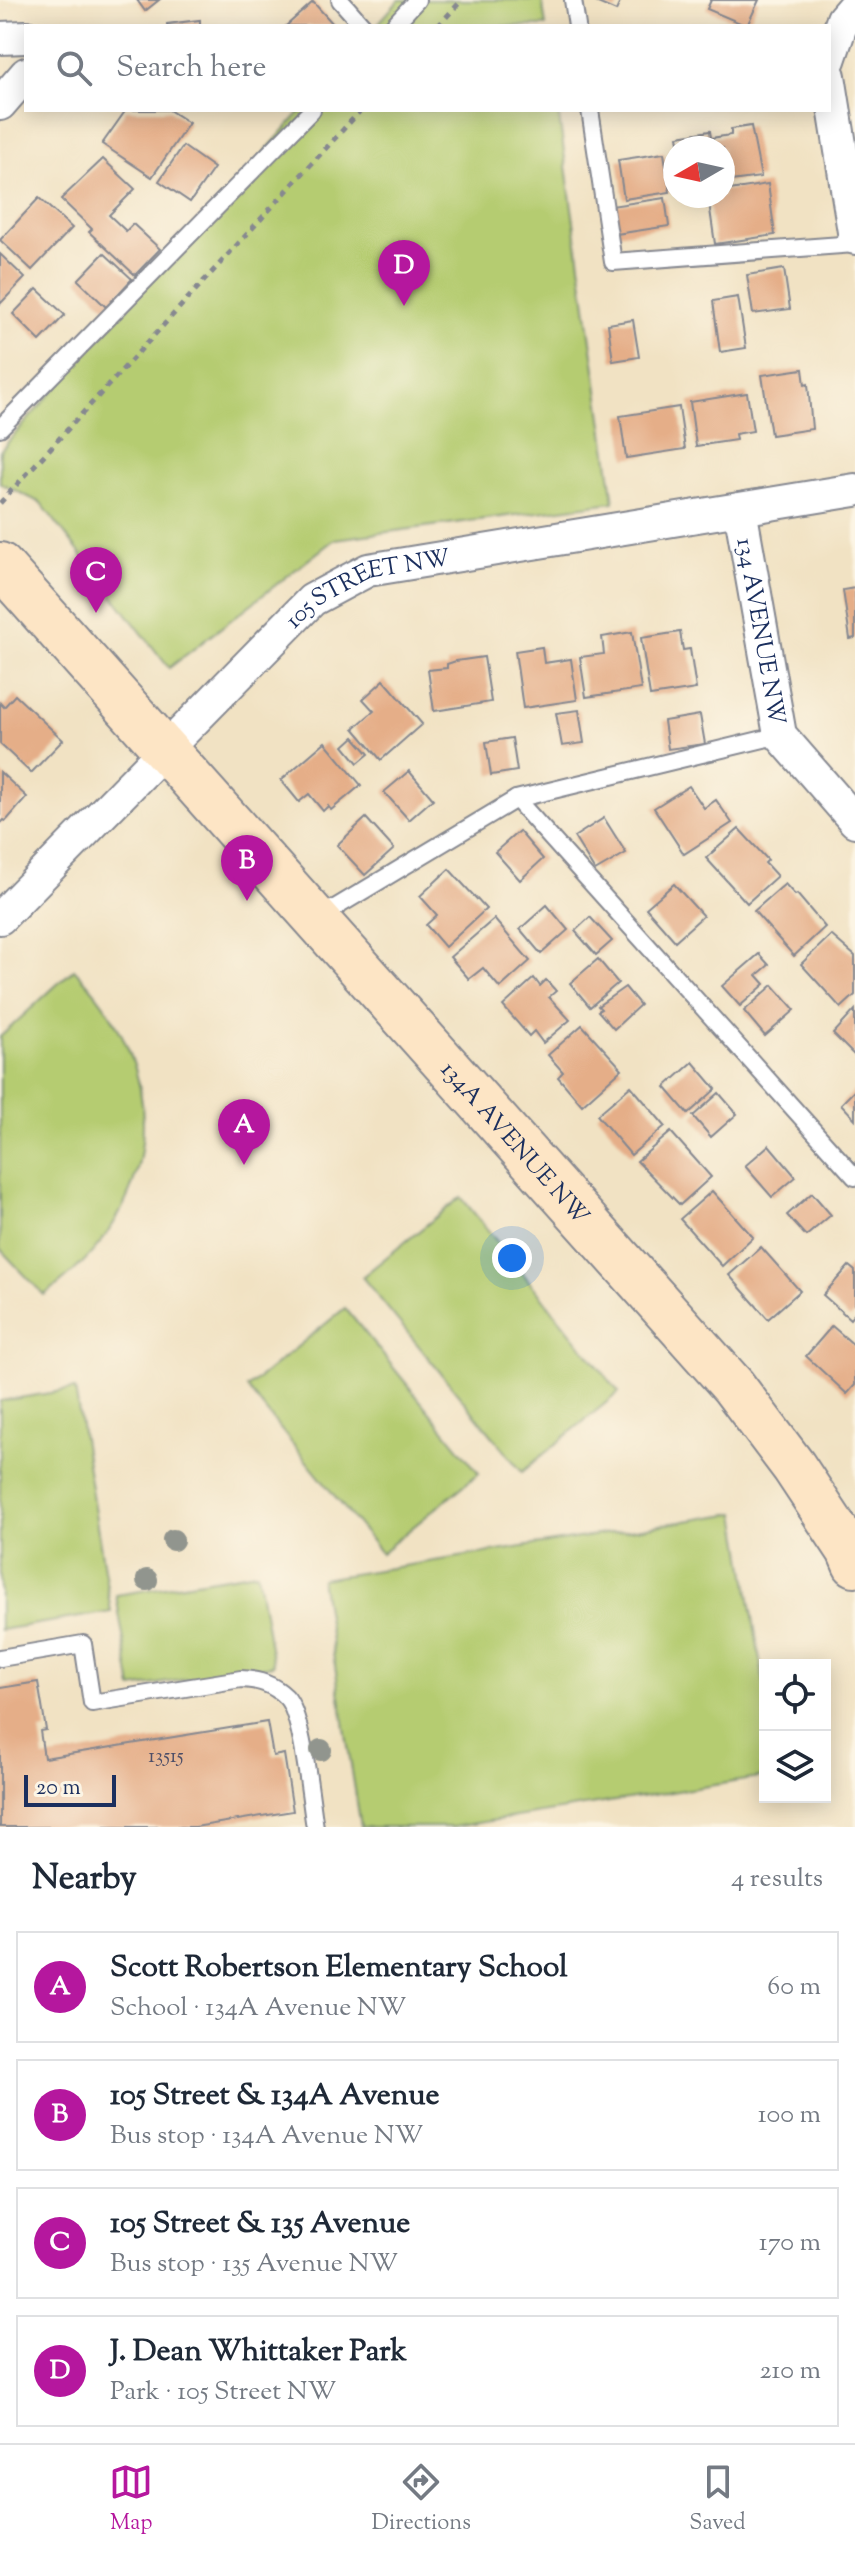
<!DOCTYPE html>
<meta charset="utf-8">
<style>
body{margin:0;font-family:"Sorts Mill Goudy",serif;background:#f2f2f3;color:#1f2937}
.controls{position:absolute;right:24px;bottom:24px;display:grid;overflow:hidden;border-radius:0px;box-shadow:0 4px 20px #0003}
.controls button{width:72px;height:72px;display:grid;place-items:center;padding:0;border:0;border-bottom:2px solid #e0e1e3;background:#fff;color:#1f2937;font:40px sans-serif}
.compass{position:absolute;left:663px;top:136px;width:72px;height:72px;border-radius:50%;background:#fff;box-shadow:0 4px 20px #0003;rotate:261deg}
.scale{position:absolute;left:24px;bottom:20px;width:92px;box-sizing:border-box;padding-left:8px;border:4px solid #1b2f5e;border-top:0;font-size:22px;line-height:28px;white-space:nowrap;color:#1b2f5e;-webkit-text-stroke:6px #fcf5e5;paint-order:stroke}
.you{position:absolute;left:512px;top:1258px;width:28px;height:28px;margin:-20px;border:6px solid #fff;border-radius:50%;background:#1a73e8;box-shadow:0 0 0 12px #1a73e833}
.badge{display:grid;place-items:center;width:52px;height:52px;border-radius:50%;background:#b5179e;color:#fff;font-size:26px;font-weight:700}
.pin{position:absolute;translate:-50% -66px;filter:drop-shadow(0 2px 4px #0008)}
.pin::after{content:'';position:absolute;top:42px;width:28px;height:24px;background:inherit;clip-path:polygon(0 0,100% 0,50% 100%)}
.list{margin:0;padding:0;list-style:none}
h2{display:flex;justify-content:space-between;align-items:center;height:104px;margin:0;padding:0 32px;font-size:34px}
h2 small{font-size:26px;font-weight:400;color:#747a83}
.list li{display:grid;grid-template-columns:52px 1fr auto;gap:24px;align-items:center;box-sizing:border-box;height:112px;margin:0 16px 16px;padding:0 16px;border:2px solid #e0e1e3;border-radius:0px}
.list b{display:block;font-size:30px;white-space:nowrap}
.list p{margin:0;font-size:26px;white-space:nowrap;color:#747a83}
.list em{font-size:26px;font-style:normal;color:#747a83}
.icon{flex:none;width:44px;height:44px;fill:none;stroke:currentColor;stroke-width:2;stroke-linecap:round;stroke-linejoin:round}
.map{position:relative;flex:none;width:855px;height:1827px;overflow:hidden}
.search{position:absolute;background:#fff;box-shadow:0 4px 20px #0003;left:24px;right:24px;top:24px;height:88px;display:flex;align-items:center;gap:20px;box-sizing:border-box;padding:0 28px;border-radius:0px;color:#747a83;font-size:30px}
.sheet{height:616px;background:#fff}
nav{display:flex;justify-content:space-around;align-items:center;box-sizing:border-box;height:112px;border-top:2px solid #e0e1e3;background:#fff;font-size:22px;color:#747a83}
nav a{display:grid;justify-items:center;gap:4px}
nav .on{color:#b5179e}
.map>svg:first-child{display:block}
.green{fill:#b5cc71;stroke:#687e68;stroke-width:2}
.building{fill:#e5ae88}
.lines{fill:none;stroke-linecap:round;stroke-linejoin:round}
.lane-casing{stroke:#868890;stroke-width:20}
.street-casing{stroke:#868890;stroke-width:36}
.secondary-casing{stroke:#868890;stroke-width:48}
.path{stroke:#868890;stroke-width:5;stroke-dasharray:6 6;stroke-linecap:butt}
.lane{stroke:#fff;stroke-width:16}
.street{stroke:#fff;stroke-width:32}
.secondary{stroke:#fde5c5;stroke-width:44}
.tree{fill:#91958e}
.labels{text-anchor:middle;stroke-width:8;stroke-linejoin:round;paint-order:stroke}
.number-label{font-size:20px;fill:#4e4f68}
.street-label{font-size:24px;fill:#1b2f5e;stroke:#fcf5e5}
</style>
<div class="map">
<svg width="855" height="1827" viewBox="0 0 855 1827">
<rect width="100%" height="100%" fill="#fcf5e5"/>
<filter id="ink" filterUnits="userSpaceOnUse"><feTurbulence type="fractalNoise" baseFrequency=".0125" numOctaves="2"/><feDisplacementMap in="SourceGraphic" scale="16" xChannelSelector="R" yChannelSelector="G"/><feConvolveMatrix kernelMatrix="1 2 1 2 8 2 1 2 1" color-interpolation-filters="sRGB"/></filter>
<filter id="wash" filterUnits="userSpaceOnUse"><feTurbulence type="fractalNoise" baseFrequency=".006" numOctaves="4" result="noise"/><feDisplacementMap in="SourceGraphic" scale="32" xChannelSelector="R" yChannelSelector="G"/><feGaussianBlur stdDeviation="1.8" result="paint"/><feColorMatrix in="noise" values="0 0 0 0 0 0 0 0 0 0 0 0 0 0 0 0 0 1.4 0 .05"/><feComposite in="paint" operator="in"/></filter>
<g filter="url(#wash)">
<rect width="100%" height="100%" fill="#f1e2c3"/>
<g class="green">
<polygon points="399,0 542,0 546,26 376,26"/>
<polygon points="302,110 558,110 614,502 335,539 169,668 41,503 0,483 0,451"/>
<path d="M74 969C176 1072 164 1212 44 1295L0 1249V1037Z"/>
<polygon points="461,1197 619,1392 522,1472 362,1277"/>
<polygon points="345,1308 479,1473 381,1553 247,1388"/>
<polygon points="75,1389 111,1612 0,1630 0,1401"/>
<polygon points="736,1513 765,1691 765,1777 453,1827 361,1827 321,1579"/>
<polygon points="257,1572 273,1665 132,1688 116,1595"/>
</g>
<g id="blocks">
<g class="building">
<polygon points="137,0 159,0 145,11"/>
<polygon points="591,0 621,0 616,11"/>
<polygon points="711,0 759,0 747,26 707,9"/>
<polygon points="313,2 335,26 286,26"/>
<polygon points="200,20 200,26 167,26 167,24"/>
<polygon points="126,110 169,110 189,123 152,177 102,144"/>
<polygon points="751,126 761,177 723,182 723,148 680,148 678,136 710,131 711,138 731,135 731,129"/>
<polygon points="183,146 214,168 190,202 159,181"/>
<polygon points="664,153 670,192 624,199 618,160"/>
<polygon points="103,159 135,189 109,215 126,231 133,224 160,249 135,275 89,232 92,229 61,199"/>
<polygon points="768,184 775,235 715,244 708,196 723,196 723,191"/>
<polygon points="39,198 72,228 32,270 0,240"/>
<polygon points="665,198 669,226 616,234 611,206"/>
<polygon points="104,253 132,279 106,307 78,280"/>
<polygon points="0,254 25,278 0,304"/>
<polygon points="784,269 790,309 753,314 747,275"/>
<polygon points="37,289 65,315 40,341 13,314"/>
<polygon points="738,297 746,348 720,352 713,301"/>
<polygon points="633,320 639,357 613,361 608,324"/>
<polygon points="803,369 805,385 808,384 812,429 771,435 762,375"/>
<polygon points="747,393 753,431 735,434 736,440 696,446 690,402"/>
<polygon points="679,407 685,449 626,458 620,416"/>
<polygon points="855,588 855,638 850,639 843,590"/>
<polygon points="632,632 641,689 586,697 580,657 604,654 602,637"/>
<polygon points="680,632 683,650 690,649 696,689 650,696 641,638"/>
<polygon points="542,647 544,663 571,659 577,700 523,708 515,651"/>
<polygon points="484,657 491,702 434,711 428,670 447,668 447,664 456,661"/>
<polygon points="384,680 422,724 381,760 354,728 374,711 363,699"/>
<polygon points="15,695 63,740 31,773 0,744 0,703 4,707"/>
<polygon points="579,710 584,743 562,746 556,713"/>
<polygon points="700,715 705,744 668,749 664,721"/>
<polygon points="354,737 369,754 358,763 344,746"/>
<polygon points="512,738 517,771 491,775 486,742"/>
<polygon points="325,742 361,785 331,810 328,806 323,811 309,794 299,802 281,780"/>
<polygon points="409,771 433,799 409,820 384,792"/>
<polygon points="0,772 27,797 6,821 4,820 0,824"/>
<polygon points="689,786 704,808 716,800 732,823 684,854 654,808"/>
<polygon points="366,818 394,849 365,875 337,845"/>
<polygon points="604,818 626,853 595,871 574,837"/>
<polygon points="739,829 768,860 765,863 777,876 747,903 706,858"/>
<polygon points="519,831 543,859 520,880 495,852"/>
<polygon points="449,869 486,909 445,947 426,925 437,915 420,896"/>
<polygon points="674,884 703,916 675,941 646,908"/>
<polygon points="785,884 795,895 797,894 825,927 794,956 754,911"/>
<polygon points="547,905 568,930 541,954 520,929"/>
<polygon points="590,917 612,941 596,955 575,931"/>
<polygon points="494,919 530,961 500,988 483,968 469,979 450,957"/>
<polygon points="831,935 855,956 855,995 841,1008 801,964"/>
<polygon points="759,954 769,965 757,975 765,984 740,1006 722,986"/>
<polygon points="598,959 618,983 590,1007 570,983"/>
<polygon points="534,978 540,986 546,980 556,991 549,997 570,1020 543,1043 534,1031 529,1036 503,1006"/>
<polygon points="773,985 795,1010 765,1036 744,1011"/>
<polygon points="625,987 640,1005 614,1029 598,1011 601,1009 598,1006"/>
<polygon points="855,1010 855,1056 833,1034"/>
<polygon points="582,1025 622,1069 582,1105 558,1077 563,1072 548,1055"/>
<polygon points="693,1062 716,1089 688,1114 665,1087"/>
<polygon points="631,1086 665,1126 631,1155 597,1115"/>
<polygon points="855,1090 855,1119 841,1104"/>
<polygon points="719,1093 737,1114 711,1137 693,1116"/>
<polygon points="671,1132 711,1177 680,1205 637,1161"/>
<polygon points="769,1145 796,1177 772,1197 745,1166"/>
<polygon points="712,1191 753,1237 722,1266 680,1219"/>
<polygon points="812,1193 831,1215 806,1236 787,1215"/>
<polygon points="761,1247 800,1291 768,1319 729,1275"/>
<polygon points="849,1266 855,1271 855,1313 850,1319 823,1295"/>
<polygon points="832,1326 855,1346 855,1385 847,1394 806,1356"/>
<polygon points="38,1682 46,1730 40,1731 44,1758 267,1722 273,1756 284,1754 293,1811 195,1827 0,1827 0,1688"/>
</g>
</g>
</g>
<g filter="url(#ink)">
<use href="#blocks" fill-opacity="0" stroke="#868890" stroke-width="2"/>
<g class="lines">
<g class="lane-casing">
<g id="lane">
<polyline points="340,0 363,26"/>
<polyline points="573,0 577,26"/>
<polyline points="393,26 417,0"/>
<polyline points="590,110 613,262 855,244"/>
<polyline points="0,428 312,110"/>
<polyline points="516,799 855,1177"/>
<polyline points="318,918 516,799 780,735"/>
<path d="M0 1658 83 1644 92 1703 241 1679C259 1680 273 1684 286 1697 303 1715 310 1799 315 1827"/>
</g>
</g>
<g class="street-casing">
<g id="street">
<polyline points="0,38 26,37"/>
<polyline points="829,60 843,19 855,5"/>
<polyline points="829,76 855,238"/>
<polyline points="0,104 26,74"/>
<path id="s1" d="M740 509 780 735 855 821"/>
<path id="s2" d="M0 918 312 600 368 570 855 490"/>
</g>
</g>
<g class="secondary-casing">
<g id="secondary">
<path id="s3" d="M0 565 733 1386 794 1467 849 1550 855 1564"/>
</g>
</g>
<g class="path">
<polyline points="438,26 462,0"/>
<polyline points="0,503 361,110"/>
</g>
<use href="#lane" class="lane"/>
<use href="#street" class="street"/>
<use href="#secondary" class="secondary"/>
</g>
<g class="tree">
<circle cx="173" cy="1540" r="11"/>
<circle cx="147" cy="1580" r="11"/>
<circle cx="321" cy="1750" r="11"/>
</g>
</g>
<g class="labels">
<g class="number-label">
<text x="166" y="1762">13515</text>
</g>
<g class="street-label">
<text dy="8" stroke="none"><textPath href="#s2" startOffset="502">105 STREET NW</textPath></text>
<text dy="8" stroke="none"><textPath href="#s1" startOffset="124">134 AVENUE NW</textPath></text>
<text dy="8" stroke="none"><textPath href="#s3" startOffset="774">134A AVENUE NW</textPath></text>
</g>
</g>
</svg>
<div class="controls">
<button><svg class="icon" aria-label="locate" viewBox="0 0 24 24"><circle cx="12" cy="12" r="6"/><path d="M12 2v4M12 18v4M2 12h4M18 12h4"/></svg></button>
<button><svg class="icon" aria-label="layers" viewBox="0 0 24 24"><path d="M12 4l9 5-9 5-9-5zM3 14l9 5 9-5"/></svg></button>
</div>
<svg class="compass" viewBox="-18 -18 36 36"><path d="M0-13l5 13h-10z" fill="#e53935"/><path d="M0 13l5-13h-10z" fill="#747a83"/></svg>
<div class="scale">20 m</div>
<div class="you"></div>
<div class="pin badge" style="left:244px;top:1165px">A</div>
<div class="pin badge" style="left:247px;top:901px">B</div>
<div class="pin badge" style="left:96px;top:613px">C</div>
<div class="pin badge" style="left:404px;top:306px">D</div>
<div class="search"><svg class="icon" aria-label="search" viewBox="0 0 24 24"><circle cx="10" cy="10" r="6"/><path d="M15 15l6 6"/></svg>Search here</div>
</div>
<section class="sheet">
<h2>Nearby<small>4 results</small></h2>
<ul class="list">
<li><span class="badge">A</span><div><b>Scott Robertson Elementary School</b><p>School · 134A Avenue NW</p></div><em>60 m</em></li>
<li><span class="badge">B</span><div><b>105 Street &amp; 134A Avenue</b><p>Bus stop · 134A Avenue NW</p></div><em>100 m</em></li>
<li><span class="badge">C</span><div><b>105 Street &amp; 135 Avenue</b><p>Bus stop · 135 Avenue NW</p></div><em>170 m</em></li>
<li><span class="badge">D</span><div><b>J. Dean Whittaker Park</b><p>Park · 105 Street NW</p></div><em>210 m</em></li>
</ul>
</section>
<nav>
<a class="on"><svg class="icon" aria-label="map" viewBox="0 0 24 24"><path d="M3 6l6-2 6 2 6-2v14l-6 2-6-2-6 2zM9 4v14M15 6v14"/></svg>Map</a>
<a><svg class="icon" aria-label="directions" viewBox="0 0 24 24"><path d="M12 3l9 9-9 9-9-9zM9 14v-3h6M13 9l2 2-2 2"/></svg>Directions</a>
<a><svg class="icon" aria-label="saved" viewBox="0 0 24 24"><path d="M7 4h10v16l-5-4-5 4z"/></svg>Saved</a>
</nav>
